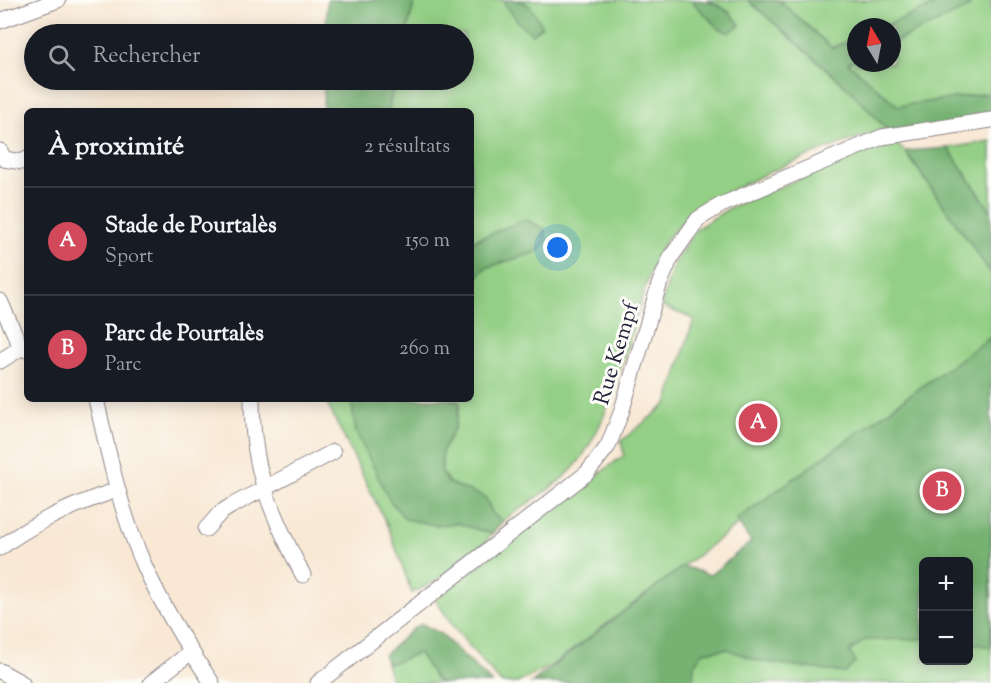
<!DOCTYPE html>
<html lang="fr">
<meta charset="utf-8">
<style>
body{margin:0;font-family:"Sorts Mill Goudy",serif;background:#242831;color:#f1f3f6}
.controls{position:absolute;right:18px;bottom:18px;display:grid;overflow:hidden;border-radius:9px;box-shadow:0 3px 15px #0003}
.controls button{width:54px;height:54px;display:grid;place-items:center;padding:0;border:0;border-bottom:2px solid #363941;background:#171b24;color:#f1f3f6;font:30px sans-serif}
.compass{position:absolute;left:847px;top:18px;width:54px;height:54px;border-radius:50%;background:#171b24;box-shadow:0 3px 15px #0003;rotate:350deg}
.you{position:absolute;left:558px;top:248px;width:21px;height:21px;margin:-15px;border:4px solid #fff;border-radius:50%;background:#1a73e8;box-shadow:0 0 0 9px #1a73e833}
.badge{display:grid;place-items:center;width:39px;height:39px;border-radius:50%;background:#d1495b;color:#fff;font-size:20px;font-weight:700}
.pin{position:absolute;translate:-50% -50%;border:3px solid #fff;box-shadow:0 2px 6px #0006}
.list{margin:0;padding:0;list-style:none}
h2{display:flex;justify-content:space-between;align-items:center;height:78px;margin:0;padding:0 24px;font-size:26px}
h2 small{font-size:20px;font-weight:400;color:#9ea1a6}
.list li{display:grid;grid-template-columns:39px 1fr auto;gap:18px;align-items:center;box-sizing:border-box;height:108px;padding:0 24px;border-top:2px solid #363941}
.list b{display:block;font-size:22px;white-space:nowrap}
.list p{margin:0;font-size:20px;white-space:nowrap;color:#9ea1a6}
.list em{font-size:20px;font-style:normal;color:#9ea1a6}
.icon{flex:none;width:33px;height:33px;fill:none;stroke:currentColor;stroke-width:2;stroke-linecap:round;stroke-linejoin:round}
.map{position:relative;flex:none;width:991px;height:683px;overflow:hidden}
.search{position:absolute;background:#171b24;box-shadow:0 3px 15px #0003;left:24px;top:24px;width:450px;height:66px;display:flex;align-items:center;gap:15px;box-sizing:border-box;padding:0 21px;border-radius:33px;color:#9ea1a6;font-size:22px}
.panel{position:absolute;background:#171b24;box-shadow:0 3px 15px #0003;left:24px;top:108px;width:450px;height:294px;border-radius:9px}
.map>svg:first-child{display:block}
.green{fill:#93cf84;stroke:#5a7860;stroke-width:1.5;fill-rule:evenodd}
.forest{fill:#76b272;stroke:#4c6a56;stroke-width:1.5}
.lines{fill:none;stroke-linecap:round;stroke-linejoin:round}
.minor-casing{stroke:#8d8588;stroke-width:17}
.minor{stroke:#fff;stroke-width:15}
.labels{text-anchor:middle;stroke-width:6;stroke-linejoin:round;paint-order:stroke}
.street-label{font-size:22px;fill:#22223b;stroke:#fdfcf7}
</style>
<div class="map">
<svg width="991" height="683" viewBox="0 0 991 683">
<rect width="100%" height="100%" fill="#fdfcf7"/>
<filter id="ink" filterUnits="userSpaceOnUse"><feTurbulence type="fractalNoise" baseFrequency=".0167" numOctaves="2"/><feDisplacementMap in="SourceGraphic" scale="12" xChannelSelector="R" yChannelSelector="G"/><feConvolveMatrix kernelMatrix="1 2 1 2 8 2 1 2 1" color-interpolation-filters="sRGB"/></filter>
<filter id="wash" filterUnits="userSpaceOnUse"><feTurbulence type="fractalNoise" baseFrequency=".008" numOctaves="4" result="noise"/><feDisplacementMap in="SourceGraphic" scale="24" xChannelSelector="R" yChannelSelector="G"/><feGaussianBlur stdDeviation="1.35" result="paint"/><feColorMatrix in="noise" values="0 0 0 0 0 0 0 0 0 0 0 0 0 0 0 0 0 1.4 0 .05"/><feComposite in="paint" operator="in"/></filter>
<g filter="url(#wash)">
<rect width="100%" height="100%" fill="#f8e8d4"/>
<g class="green">
<path d="M415 0H691L718 28 731 13 709 0H748L849 89 888 128C831 146 702 191 667 239 654 256 649 277 642 297 625 350 610 423 575 466 560 484 523 506 503 521L493 514 485 497 449 483 442 472V452L455 427 460 404 449 399H471C471 377 467 294 475 279 482 267 494 265 506 261L483 236 471 242V111H388L395 80H464V34H406Z"/>
<polygon points="779,0 947,0 882,27 856,27 856,38 832,48"/>
<polygon points="966,0 991,0 991,93 898,106 848,63 856,59 856,63 892,63 892,43 969,7"/>
<polygon points="892,141 905,151 991,273 991,337 896,405 551,666 517,683 501,683 454,628 435,599 624,455 621,441 667,404 694,319 661,306 673,265 696,229 731,207"/>
<polygon points="991,141 991,211 948,148"/>
<path d="M325 399H351L356 432 435 525 457 523 492 534C470 560 444 579 412 593L389 529Z"/>
<path d="M991 421V683H626ZM924 562H968V660H924Z"/>
<path d="M419 653 436 680 442 683H392L386 663C398 664 407 656 419 653Z"/>
</g>
<g class="forest">
<polygon points="327,0 415,0 406,34 326,34"/>
<path d="M502 0C530 0 529 3 542 26L532 34 519 23Z"/>
<path d="M691 0C713 0 727 7 740 25L729 33 718 28Z"/>
<polygon points="748,0 779,0 832,48 856,38 856,59 848,63 898,106 991,93 991,120 893,136 849,89"/>
<polygon points="947,0 966,0 970,7 892,43 892,27 882,27"/>
<polygon points="324,80 395,80 388,111 323,111"/>
<polygon points="948,148 991,211 991,273 905,151"/>
<polygon points="525,219 545,229 546,241 537,252 485,268 474,280 471,305 471,242"/>
<polygon points="991,337 991,648 969,642 968,562 924,562 923,639 865,640 849,652 856,662 845,673 758,661 727,649 703,652 694,665 693,683 531,683 683,566 710,575 751,542 736,520"/>
<polygon points="351,399 449,399 460,403 455,427 442,452 442,472 449,483 485,497 493,514 503,521 492,534 457,523 435,525 405,519 390,501 356,432"/>
<path d="M422 624 440 633 492 683H442L436 680 419 653C407 656 398 664 386 663L384 655 414 628Z"/>
</g>
</g>
<g filter="url(#ink)">
<g class="lines">
<g class="minor-casing">
<g id="minor">
<polyline points="0,21 58,0"/>
<polyline points="0,151 4,159 22,162 27,159"/>
<polyline points="0,301 21,348 27,350"/>
<polyline points="0,361 21,348"/>
<path d="M96 399C109 456 121 514 145 567 163 608 187 646 212 683"/>
<path d="M252 399C252 471 271 513 303 575"/>
<polyline points="206,529 220,513 231,506 333,452"/>
<path d="M0 548C35 521 75 504 117 490"/>
<polyline points="0,671 22,683"/>
<polyline points="151,683 191,652"/>
<polyline points="318,683 587,473 608,446 621,413 659,285 671,257 698,219 721,205 882,137 991,120"/>
</g>
</g>
<use href="#minor" class="minor"/>
</g>
</g>
<g class="labels">
<g class="street-label">
<text transform="translate(615 353) rotate(-73)" y="8">Rue Kempf</text>
</g>
</g>
</svg>
<div class="controls">
<button>+</button>
<button>−</button>
</div>
<svg class="compass" viewBox="-18 -18 36 36"><path d="M0-13l5 13h-10z" fill="#e53935"/><path d="M0 13l5-13h-10z" fill="#9ea1a6"/></svg>
<div class="you"></div>
<div class="pin badge" style="left:758px;top:423px">A</div>
<div class="pin badge" style="left:942px;top:491px">B</div>
<div class="search"><svg class="icon" aria-label="search" viewBox="0 0 24 24"><circle cx="10" cy="10" r="6"/><path d="M15 15l6 6"/></svg>Rechercher</div>
<section class="panel">
<h2>À proximité<small>2 résultats</small></h2>
<ul class="list">
<li><span class="badge">A</span><div><b>Stade de Pourtalès</b><p>Sport</p></div><em>150 m</em></li>
<li><span class="badge">B</span><div><b>Parc de Pourtalès</b><p>Parc</p></div><em>260 m</em></li>
</ul>
</section>
</div>
